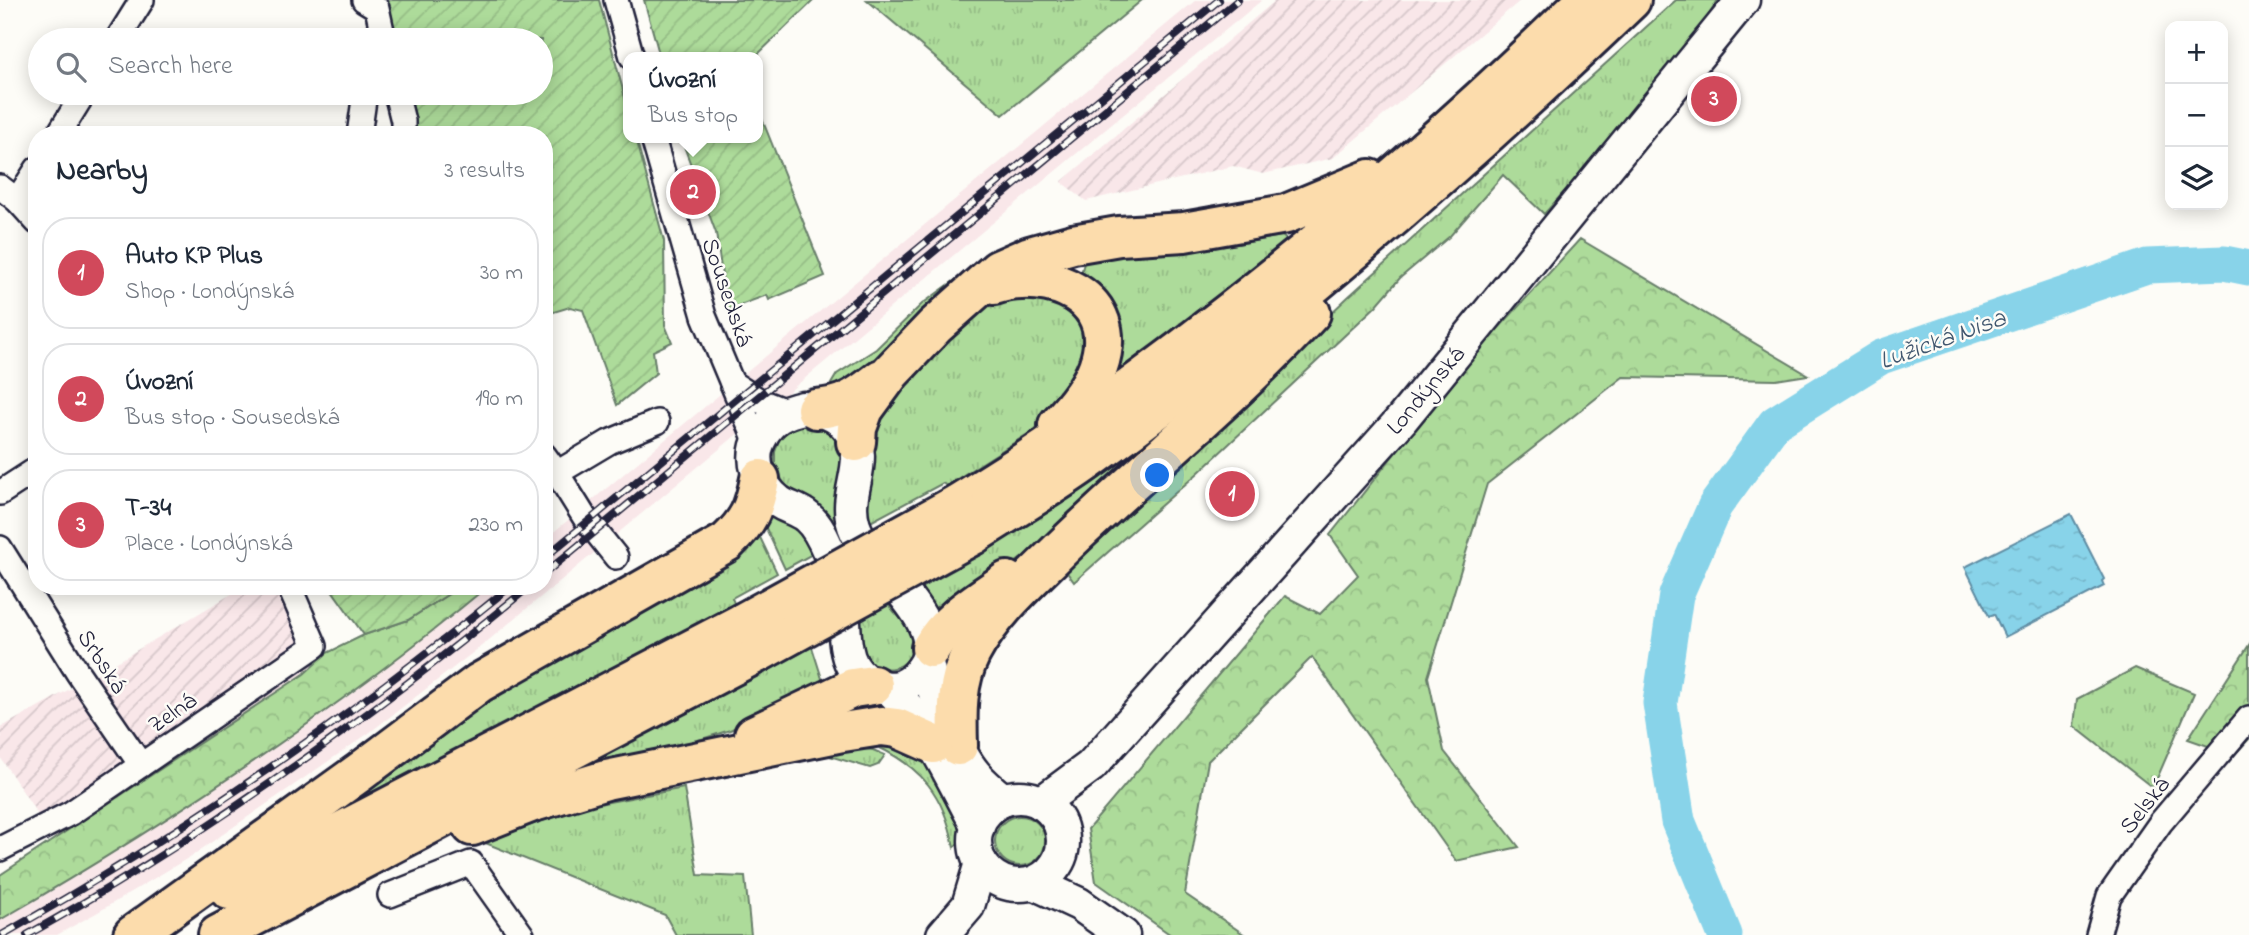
<!DOCTYPE html>
<meta charset="utf-8">
<style>
body{margin:0;font-family:"Indie Flower",sans-serif;background:#f2f2f3;color:#1f2937}
.controls{position:absolute;right:21px;top:21px;display:grid;overflow:hidden;border-radius:14px;box-shadow:0 4px 18px #0003}
.controls button{width:63px;height:63px;display:grid;place-items:center;padding:0;border:0;border-bottom:2px solid #e0e1e3;background:#fff;color:#1f2937;font:35px sans-serif}
.you{position:absolute;left:1158px;top:476px;width:24px;height:24px;margin:-18px;border:5px solid #fff;border-radius:50%;background:#1a73e8;box-shadow:0 0 0 10px #1a73e833}
.badge{display:grid;place-items:center;width:46px;height:46px;border-radius:50%;background:#d1495b;color:#fff;font-size:23px;font-weight:700}
.pin{position:absolute;translate:-50% -50%;border:4px solid #fff;box-shadow:0 2px 7px #0006}
.popup{position:absolute;left:623px;top:52px;width:140px;height:91px;box-sizing:border-box;display:grid;place-content:center;border-radius:14px;background:#fff;filter:drop-shadow(0 2px 5px #0005);font-size:23px;white-space:nowrap;color:#747a83}
.popup b{font-size:26px;color:#1f2937}
.popup::after{content:'';position:absolute;left:50%;top:100%;margin-left:-14px;border:14px solid transparent;border-top-color:#fff}
.list{margin:0;padding:0;list-style:none}
h2{display:flex;justify-content:space-between;align-items:center;height:91px;margin:0;padding:0 28px;font-size:30px}
h2 small{font-size:23px;font-weight:400;color:#747a83}
.list li{display:grid;grid-template-columns:46px 1fr auto;gap:21px;align-items:center;box-sizing:border-box;height:112px;margin:0 14px 14px;padding:0 14px;border:2px solid #e0e1e3;border-radius:28px}
.list b{display:block;font-size:26px;white-space:nowrap}
.list p{margin:0;font-size:23px;white-space:nowrap;color:#747a83}
.list em{font-size:23px;font-style:normal;color:#747a83}
.icon{flex:none;width:38px;height:38px;fill:none;stroke:currentColor;stroke-width:2;stroke-linecap:round;stroke-linejoin:round}
.map{position:relative;flex:none;width:2249px;height:935px;overflow:hidden}
.search{position:absolute;background:#fff;box-shadow:0 4px 18px #0003;left:28px;top:28px;width:525px;height:77px;display:flex;align-items:center;gap:18px;box-sizing:border-box;padding:0 24px;border-radius:38px;color:#747a83;font-size:26px}
.panel{position:absolute;background:#fff;box-shadow:0 4px 18px #0003;left:28px;top:126px;width:525px;height:469px;border-radius:28px}
.map>svg:first-child{display:block}
.built{fill:#f9e7e9}
.industrial{fill:url(#industrial-furrows)}
.grass{fill:url(#grass-tufts);stroke:#687e6a;stroke-width:2}
.forest{fill:url(#forest-crowns);stroke:#687e6a;stroke-width:2}
.garden{fill:url(#garden-furrows);stroke:#687e6a;stroke-width:2}
.water{fill:url(#water-ripples);stroke:#5f8ca3;stroke-width:2}
.lines{fill:none;stroke-linecap:round;stroke-linejoin:round}
.river{stroke:#88d3e9;stroke-width:35}
.street-casing{stroke:#22223b;stroke-width:28}
.secondary-casing{stroke:#22223b;stroke-width:37}
.highway-casing{stroke:#22223b;stroke-width:44}
.street{stroke:#fdfcf7;stroke-width:23}
.secondary{stroke:#fdfcf7;stroke-width:32}
.highway{stroke:#fcdcac;stroke-width:38}
.rail-casing{stroke:#22223b;stroke-width:8}
.rail{stroke:#fdfcf7;stroke-width:5;stroke-dasharray:16;stroke-linecap:butt}
.highway-bridge-casing{stroke:#22223b;stroke-width:44;stroke-linecap:butt}
.highway-bridge{stroke:#fcdcac;stroke-width:38}
.labels{text-anchor:middle;stroke-width:5;stroke-linejoin:round;paint-order:stroke}
.street-label{font-size:24px;fill:#22223b;stroke:#fdfcf7}
.water-label{font-size:26px;font-style:italic;fill:#41576f;stroke:#fdfcf7}
</style>
<div class="map">
<svg width="2249" height="935" viewBox="0 0 2249 935">
<defs>
<pattern id="industrial-furrows" width="10" height="10" patternUnits="userSpaceOnUse" patternTransform="scale(1.75)"><rect width="10" height="10" fill="#f9e7e9"/><path d="M-1 1l2-2M0 10L10 0M9 11l2-2" fill="none" stroke="#d5c6c9"/></pattern>
<pattern id="grass-tufts" width="24" height="20" patternUnits="userSpaceOnUse" patternTransform="scale(1.75)"><rect width="24" height="20" fill="#addb9a"/><path d="M3 7l-1-3M5 7V3M7 7l1-3M15 17l-1-3M17 17v-4M19 17l1-3" fill="none" stroke="#95bc86"/></pattern>
<pattern id="forest-crowns" width="20" height="18" patternUnits="userSpaceOnUse" patternTransform="scale(1.75)"><rect width="20" height="18" fill="#addb9a"/><path d="M2 6a3 3 0 1 1 6 0M12 15a3 3 0 1 1 6 0" fill="none" stroke="#95bc86"/></pattern>
<pattern id="garden-furrows" width="10" height="10" patternUnits="userSpaceOnUse" patternTransform="scale(1.75)"><rect width="10" height="10" fill="#addb9a"/><path d="M-1 1l2-2M0 10L10 0M9 11l2-2" fill="none" stroke="#95bc86"/></pattern>
<pattern id="water-ripples" width="26" height="14" patternUnits="userSpaceOnUse" patternTransform="scale(1.75)"><rect width="26" height="14" fill="#88d3e9"/><path d="M2 4q2-2 4 0t4 0M15 11q2-2 4 0t4 0" fill="none" stroke="#75b5c9"/></pattern>
</defs>
<rect width="100%" height="100%" fill="#fdfcf7"/>
<filter id="ink" filterUnits="userSpaceOnUse"><feTurbulence type="fractalNoise" baseFrequency=".0143" numOctaves="2"/><feDisplacementMap in="SourceGraphic" scale="14" xChannelSelector="R" yChannelSelector="G"/><feConvolveMatrix kernelMatrix="1 2 1 2 8 2 1 2 1" color-interpolation-filters="sRGB"/></filter>
<g filter="url(#ink)">
<polygon class="built" points="1196,0 1262,0 484,644 369,733 193,855 98,912 57,935 0,935 0,920 73,878 344,699 488,586 544,586 544,540"/>
<g class="industrial">
<polygon points="1276,0 1521,0 1333,158 1263,174 1233,166 1086,201 1061,182"/>
<polygon points="245,586 274,586 314,665 304,674 54,839 0,757 0,739 2,737 0,728 95,675"/>
</g>
<g class="grass">
<polygon points="867,0 1142,0 1003,115"/>
<path d="M1676 0H1718C1671 79 1605 146 1544 214L1503 175 1450 236 1400 278 1376 306 1198 473 1074 582 1063 567 1347 298Z"/>
<polygon points="1313,198 1106,232 878,368 832,391 831,384 837,374 876,349 922,304 1005,244"/>
<polygon points="1282,236 1288,241 1123,371 1114,368 1080,277 1084,263 1108,257 1225,246"/>
<polygon points="1011,292 1067,303 1081,322 1087,348 1068,398 1034,430 946,486 943,483 863,526 868,440 880,406 982,305"/>
<polygon points="1186,412 1049,538 934,622 910,594 982,554 981,551"/>
<path d="M811 423C844 437 843 450 839 483 838 487 836 494 837 498 839 508 846 519 850 528 861 550 870 575 882 596 890 611 905 618 910 635 919 667 891 674 868 665L822 511 805 497 785 485 775 467V452L780 437 795 426Z"/>
<polygon points="764,501 796,519 818,551 785,569 763,522"/>
<polygon points="757,531 777,573 732,598 734,603 580,689 300,836 406,752 520,678 718,571 737,547"/>
<polygon points="812,647 824,685 730,730 521,797 767,667 769,670"/>
<polygon points="2135,668 2194,693 2153,788 2074,726 2077,699"/>
<path d="M871 735 926 753 966 826 965 837 954 847C944 795 922 767 874 745Z"/>
<polygon points="839,746 873,750 885,755 878,765 870,768 819,753"/>
<polygon points="684,788 698,875 745,877 751,935 676,935 665,915 483,842 582,807"/>
<circle cx="1020" cy="841" r="25"/>
</g>
<g class="forest">
<polygon points="1580,239 1808,375 1776,380 1623,377 1487,484 1428,677 1444,751 1519,847 1456,861 1312,657 1208,761 1185,894 1245,935 1171,935 1096,882 1088,829 1285,596 1320,614 1358,575 1330,535 1466,364"/>
<path d="M461 586H488C336 712 171 821 0 920V875L304 674 327 653 364 635 408 620Z"/>
<polygon points="2249,645 2249,739 2234,755 2188,739"/>
</g>
<g class="garden">
<polygon points="388,0 599,0 628,109 628,138 636,138 664,241 665,325 672,342 653,351 656,373 617,405 583,310 570,307 544,315 544,135 415,135 403,93 541,93 541,40 389,40"/>
<polygon points="644,0 814,0 755,57 660,57"/>
<polygon points="758,109 825,276 769,300 767,295 727,310 716,233 681,138 758,138"/>
<polygon points="329,586 461,586 408,620 364,635"/>
</g>
<polygon class="water" points="2071,514 2104,579 2102,581 2104,586 2005,637 1994,614 1989,616 1965,567"/>
<g class="lines">
<polyline class="river" points="1725,935 1678,821 1660,703 1676,595 1715,506 1775,423 1881,357 2147,266 2224,263 2249,268"/>
<g class="street-casing">
<g id="street">
<polyline points="364,0 377,8 384,40"/>
<polyline points="616,0 632,57"/>
<polyline points="117,40 142,0"/>
<polyline points="396,93 403,121 403,135"/>
<polyline points="58,135 84,93"/>
<polyline points="359,135 365,93"/>
<polyline points="653,138 704,316 757,443"/>
<polyline points="0,187 17,200 37,222"/>
<polyline points="17,200 37,169"/>
<polyline points="732,383 760,401 788,412"/>
<polyline points="544,455 557,473 609,442 657,422"/>
<polyline points="557,473 585,518 616,557"/>
<polyline points="0,493 37,469"/>
<polyline points="0,548 78,673 141,765"/>
<polyline points="0,849 71,813 315,646 289,586"/>
<polyline points="390,895 471,863 522,935"/>
<polyline points="2098,935 2109,896 2161,822 2249,718"/>
</g>
</g>
<g class="secondary-casing">
<g id="secondary">
<path d="M803 408C821 409 838 414 849 429 872 462 842 491 854 526 868 568 956 624 922 669 917 676 910 683 902 686 892 689 880 688 871 683 838 667 847 629 842 598 840 583 835 567 829 552 824 540 818 526 807 517 799 510 788 508 779 502 759 487 748 459 761 437 770 419 784 412 803 408Z"/>
<path d="M927 663C933 694 955 750 975 774 983 784 993 792 1003 800"/>
<path d="M889 688C929 725 952 779 978 827"/>
<circle cx="1019" cy="841" r="44"/>
<polyline points="1041,803 1091,766 1402,419 1743,0"/>
<polyline points="1034,883 1079,904 1123,935"/>
<polyline points="943,935 968,906 981,863"/>
</g>
</g>
<g class="highway-casing">
<g id="highway">
<path d="M994 285C1050 267 1123 297 1098 367 1090 389 1074 408 1058 425"/>
<path d="M816 409C845 407 858 397 881 379"/>
<polyline points="856,442 857,428 864,409 891,372 935,326 998,270 1030,256 1073,244 1119,236 1184,232 1286,214 1370,179"/>
<path d="M956 505C993 482 1031 459 1067 433 1250 304 1426 156 1586 0"/>
<path d="M973 535C1013 509 1055 485 1093 457 1283 318 1461 163 1631 0"/>
<path d="M931 648C948 618 979 601 1007 581"/>
<polyline points="754,735 853,688 873,685"/>
<path d="M958 746C957 713 956 682 971 653 992 613 1030 580 1061 549 1143 469 1234 397 1311 313"/>
<polyline points="472,826 530,803 606,780 843,732 881,726 897,728 933,744"/>
<polyline points="229,890 744,622"/>
<path d="M133 935 360 772 479 683 727 542C749 521 754 509 760 479"/>
<polyline points="218,935 759,652"/>
</g>
</g>
<use href="#street" class="street"/>
<use href="#secondary" class="secondary"/>
<use href="#highway" class="highway"/>
<g class="rail-casing">
<g id="rail">
<polyline points="544,558 1219,0"/>
<polyline points="544,574 1238,0"/>
<path d="M2 935C182 834 351 717 511 586"/>
<path d="M27 935C206 836 372 716 530 586"/>
</g>
</g>
<use href="#rail" class="rail"/>
<g class="highway-bridge-casing">
<g id="highway-bridge">
<polyline points="744,622 956,505"/>
<polyline points="759,652 973,535"/>
</g>
</g>
<use href="#highway-bridge" class="highway-bridge"/>
</g>
</g>
<g class="labels">
<g class="street-label">
<text transform="translate(728 292) rotate(71)" y="8">Sousedská</text>
<text transform="translate(1425 390) rotate(-50)" y="8">Londýnská</text>
<text transform="translate(103 661) rotate(57)" y="8">Srbská</text>
<text transform="translate(172 712) rotate(-35)" y="8">Zelná</text>
<text transform="translate(2144 805) rotate(-52)" y="8">Selská</text>
</g>
<g class="water-label">
<text transform="translate(1942 338) rotate(-20)" y="9">Lužická Nisa</text>
</g>
</g>
</svg>
<div class="controls">
<button>+</button>
<button>−</button>
<button><svg class="icon" aria-label="layers" viewBox="0 0 24 24"><path d="M12 4l9 5-9 5-9-5zM3 14l9 5 9-5"/></svg></button>
</div>
<div class="you"></div>
<div class="pin badge" style="left:1232px;top:494px">1</div>
<div class="pin badge" style="left:693px;top:192px">2</div>
<div class="popup"><b>Úvozní</b>Bus stop</div>
<div class="pin badge" style="left:1714px;top:99px">3</div>
<div class="search"><svg class="icon" aria-label="search" viewBox="0 0 24 24"><circle cx="10" cy="10" r="6"/><path d="M15 15l6 6"/></svg>Search here</div>
<section class="panel">
<h2>Nearby<small>3 results</small></h2>
<ul class="list">
<li><span class="badge">1</span><div><b>Auto KP Plus</b><p>Shop · Londýnská</p></div><em>30 m</em></li>
<li><span class="badge">2</span><div><b>Úvozní</b><p>Bus stop · Sousedská</p></div><em>190 m</em></li>
<li><span class="badge">3</span><div><b>T-34</b><p>Place · Londýnská</p></div><em>230 m</em></li>
</ul>
</section>
</div>
